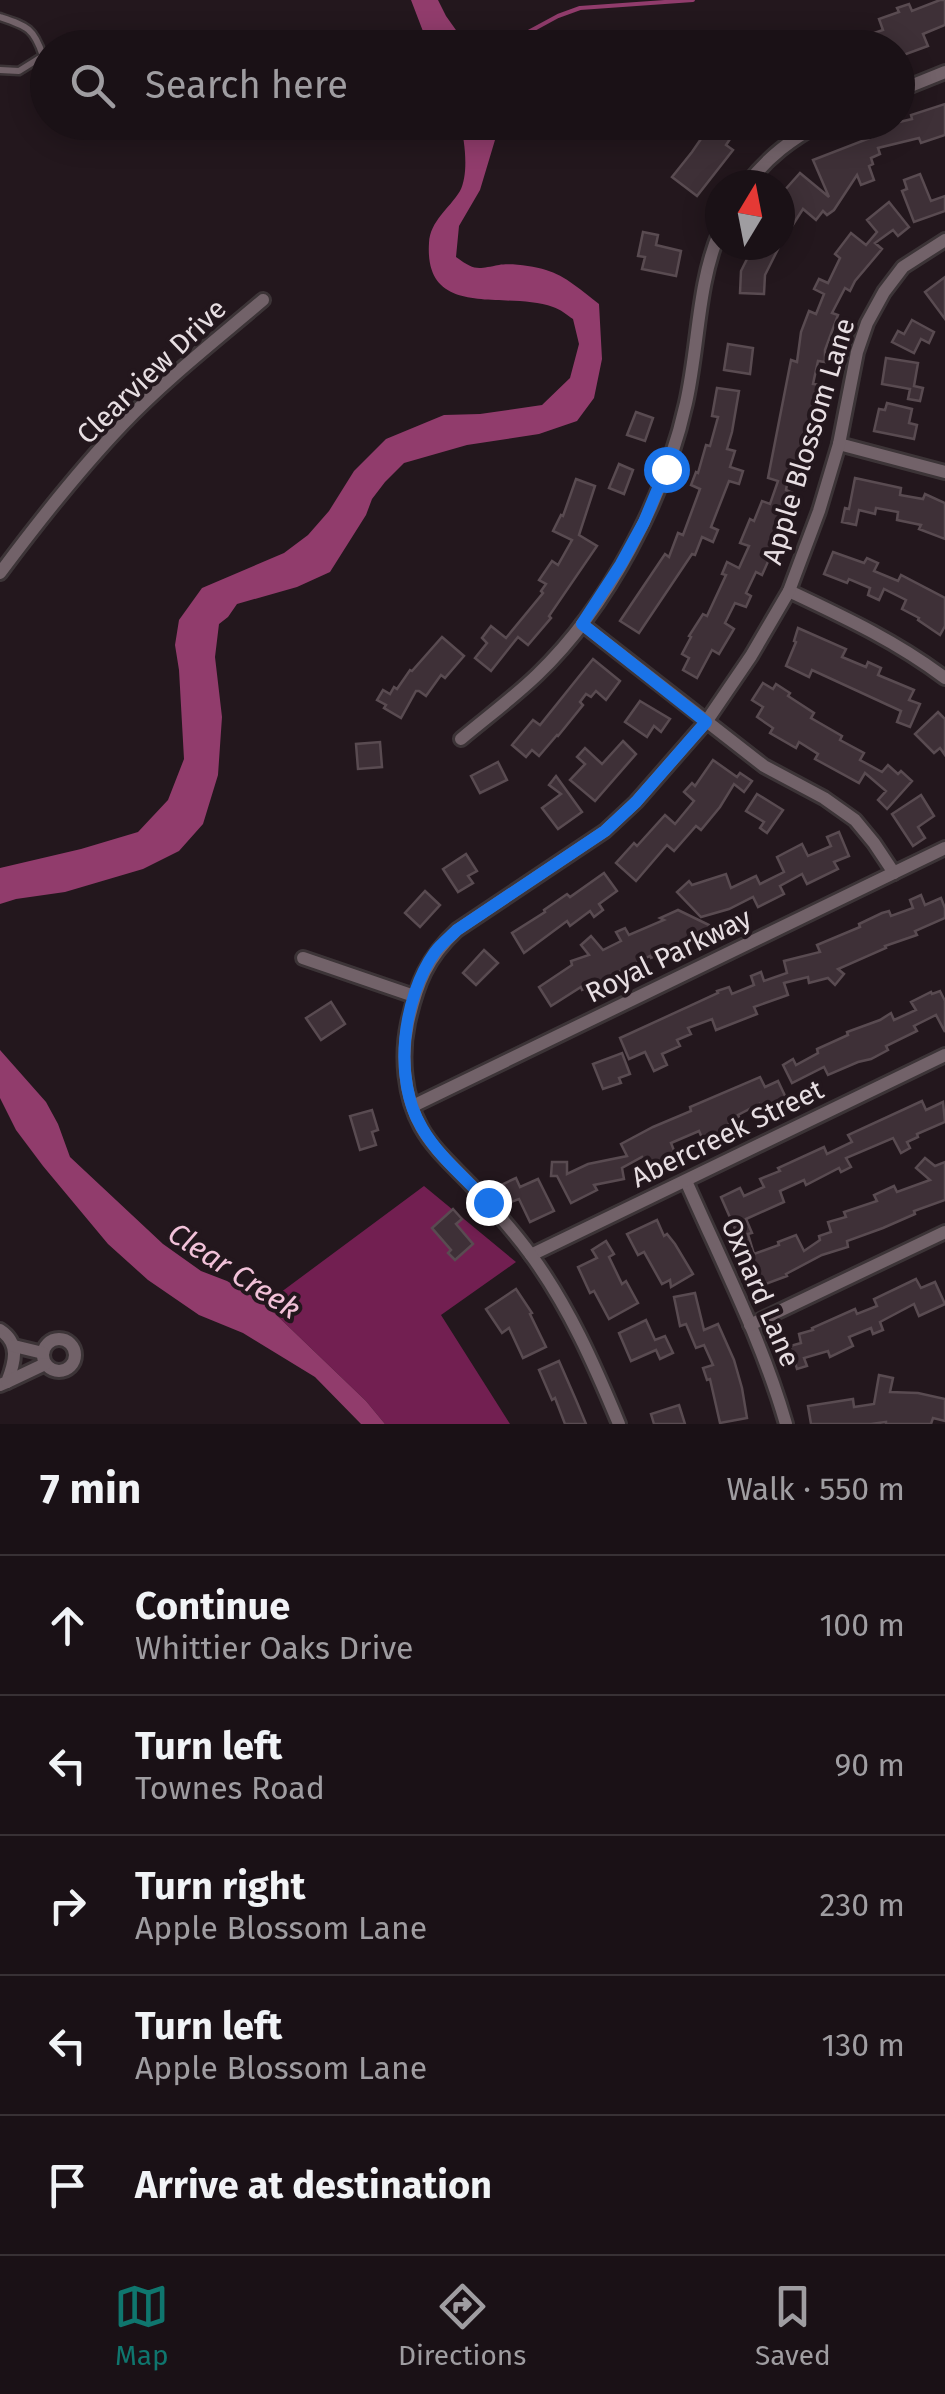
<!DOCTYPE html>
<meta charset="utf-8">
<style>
body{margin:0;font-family:"Fira Sans",sans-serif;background:#271f23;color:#f1f3f6}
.compass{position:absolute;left:705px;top:170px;width:90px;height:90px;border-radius:50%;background:#1a1116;box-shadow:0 5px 25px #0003;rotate:10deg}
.stop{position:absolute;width:30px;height:30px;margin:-22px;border:8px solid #1a73e8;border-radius:50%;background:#fff}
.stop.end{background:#1a73e8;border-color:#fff;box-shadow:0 2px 10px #0008}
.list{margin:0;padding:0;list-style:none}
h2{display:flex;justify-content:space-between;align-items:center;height:130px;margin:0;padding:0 40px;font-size:42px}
h2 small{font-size:32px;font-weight:400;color:#9f9da1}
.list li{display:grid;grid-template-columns:65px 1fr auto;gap:30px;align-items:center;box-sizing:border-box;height:140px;padding:0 40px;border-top:2px solid #383135}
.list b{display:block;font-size:38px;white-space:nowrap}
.list p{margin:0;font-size:32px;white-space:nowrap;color:#9f9da1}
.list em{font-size:32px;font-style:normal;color:#9f9da1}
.icon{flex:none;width:55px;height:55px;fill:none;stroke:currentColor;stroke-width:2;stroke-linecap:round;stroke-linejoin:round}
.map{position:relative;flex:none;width:945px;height:1424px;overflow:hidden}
.search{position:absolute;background:#1a1116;box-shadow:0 5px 25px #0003;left:30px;right:30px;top:30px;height:110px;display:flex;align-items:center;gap:25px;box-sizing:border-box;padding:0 35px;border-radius:55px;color:#9f9da1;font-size:38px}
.sheet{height:830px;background:#1a1116}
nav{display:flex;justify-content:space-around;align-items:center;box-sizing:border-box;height:140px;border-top:2px solid #383135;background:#1a1116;font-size:28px;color:#9f9da1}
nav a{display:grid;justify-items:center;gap:5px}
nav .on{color:#0f766e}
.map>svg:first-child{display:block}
.forest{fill:#721f51}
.water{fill:#913c6c}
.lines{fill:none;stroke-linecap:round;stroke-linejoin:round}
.stream{stroke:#913c6c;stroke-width:4}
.building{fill:#3e3037;stroke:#594b51;stroke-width:2.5}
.service-casing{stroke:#3c3437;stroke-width:11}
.minor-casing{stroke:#3c3437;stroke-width:18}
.service{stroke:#726269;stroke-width:6}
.minor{stroke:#726269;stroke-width:12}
.route{stroke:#1a73e8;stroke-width:12}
.labels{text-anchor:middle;stroke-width:8;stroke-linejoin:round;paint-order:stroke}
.street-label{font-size:28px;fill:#e7dee2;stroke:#23171d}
.water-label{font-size:30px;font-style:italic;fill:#f2c2d9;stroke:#23171d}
</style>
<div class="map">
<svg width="945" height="1424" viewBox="0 0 945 1424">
<rect width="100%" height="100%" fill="#23171d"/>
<polygon class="forest" points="424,1186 516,1262 441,1315 510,1424 385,1424 366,1401 265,1304"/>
<g class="water">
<polygon points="411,0 438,0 446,16 468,47 429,47"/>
<path d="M460 123H494L495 140 480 190 459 226 456 257C475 271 477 269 499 265 511 263 533 266 546 270 565 275 583 292 599 304L602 359 594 398 577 421 539 434 467 445 404 463 385 482 372 499 366 515 330 572 297 587 237 604 228 617 219 624 215 657 222 717 218 775 203 824 179 851 143 869 65 892 16 899 0 904V868L81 849 138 832 168 800 184 759 179 670 175 645 179 620 202 588 284 553 308 535 329 511 354 471 386 439 444 415 480 414 542 405 570 378 579 344 573 319C567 315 560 309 553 307 506 290 424 321 429 243 430 221 449 209 460 191 469 174 465 141 460 123Z"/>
<polygon points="0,1050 46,1102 58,1124 70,1157 163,1244 201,1271 227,1281 265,1304 366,1401 385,1424 361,1424 315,1377 243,1333 199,1315 148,1280 108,1244 43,1166 16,1130 0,1098"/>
</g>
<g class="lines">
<polyline class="stream" points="499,48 558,16 580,8 693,0"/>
</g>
<g class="building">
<polygon points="940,0 945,0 945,25 923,34 928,46 898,57 898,48 876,48 871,34 883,30 879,19 899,12 897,8 909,4 912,11"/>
<polygon points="945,104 945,135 921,143 919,138 878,148 880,154 871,158 873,164 869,166 874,180 861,185 857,175 834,210 827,215 823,211 816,220 803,209 780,245 780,206 787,195 783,192 800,173 829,197 813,160 883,133 882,126 912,119 911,115"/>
<polygon points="712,123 732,136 726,145 733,150 697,196 672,177 692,152"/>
<polygon points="920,174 931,201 945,196 945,211 914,222 902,191 907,189 904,180"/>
<polygon points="889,202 909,227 898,236 893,230 875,243 882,249 855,281 850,291 845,288 832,313 838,315 825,350 825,362 818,361 813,384 821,385 819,397 815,396 811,435 804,434 799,457 806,458 803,471 790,468 786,490 795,494 783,528 762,575 756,572 746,593 751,596 746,607 735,603 725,623 734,629 719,654 712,650 697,678 683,670 689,658 682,654 691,637 689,636 703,614 707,616 726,575 722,574 727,562 739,568 749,546 740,543 750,519 754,521 762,501 770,504 778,481 768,478 791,360 797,362 801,332 809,311 816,314 824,294 814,289 819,279 828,283 840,258 835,254 851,233 866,245 877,232 867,220"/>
<polygon points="643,232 658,235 656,245 681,251 676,276 642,269 645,257 638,256"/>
<polygon points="754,245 780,245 765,275 764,294 740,293 741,271"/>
<polygon points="945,277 945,319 925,292"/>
<polygon points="912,320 934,332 929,343 921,339 914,353 892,342 898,331 904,334"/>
<polygon points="728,344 753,348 750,374 724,370"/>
<polygon points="886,358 918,363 914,386 923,388 920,401 908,399 910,389 882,384"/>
<polygon points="717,388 739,391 732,432 727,449 735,451 730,467 743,471 739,484 729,481 711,527 718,530 713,542 702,537 695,555 692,554 639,633 620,621 665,554 669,557 678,533 683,535 700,489 691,485 696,472 698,473 706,445 710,446 718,417 712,416"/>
<polygon points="887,403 912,409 909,423 917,425 914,439 874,431 879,409 885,410"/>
<polygon points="636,412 653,418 645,441 627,435"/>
<polygon points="619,464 633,470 624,494 609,488"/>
<polygon points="855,478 901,488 900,495 923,499 925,494 945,503 945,539 919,529 921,525 897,520 898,512 876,508 875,514 859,510 856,525 842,522 845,508 849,509"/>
<polygon points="576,479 595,486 579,535 597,546 549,616 551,618 528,645 518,637 491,671 475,658 487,643 482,638 491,626 506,638 543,593 541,591 546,584 539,580 552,561 558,565 572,540 553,531 561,515 563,516"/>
<polygon points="833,552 864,563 867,558 878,563 874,571 898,581 901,575 945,598 945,626 940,635 918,620 919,618 902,609 906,600 884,589 879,600 868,595 870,588 849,579 847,583 824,574"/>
<polygon points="798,628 846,649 842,657 866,667 868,662 881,668 878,675 914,690 909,700 920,704 910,727 897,722 901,711 812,670 809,677 786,666 796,642 794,641"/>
<polygon points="442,637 464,656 445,678 441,675 426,696 419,691 416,691 401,718 384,708 386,705 377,700 383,690 390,694 394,687 397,689 410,670 412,671"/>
<polygon points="593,659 620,681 606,700 596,691 591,697 586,694 580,702 583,705 558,736 557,735 539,756 532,750 526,757 512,745 533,720 540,725"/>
<polygon points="763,683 773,689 776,684 790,693 788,696 814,713 811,718 842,736 840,740 864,753 860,760 882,772 888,765 898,774 901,771 912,781 887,809 878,800 886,791 865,773 859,783 815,759 818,754 799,742 796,748 770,733 773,728 757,717 763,707 752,700"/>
<polygon points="640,701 670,719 661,732 654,726 647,737 625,722"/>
<polygon points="938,712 945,719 945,755 940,748 934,753 915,734"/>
<polygon points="623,741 636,754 595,801 570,780 585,764 577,757 585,748 602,764"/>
<polygon points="380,742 382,767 358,769 356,744"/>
<polygon points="713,760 737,777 740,773 752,781 744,792 734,784 720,807 701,830 696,826 674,851 667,845 636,881 616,863 634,843 637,846 665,815 675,824 694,801 684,792 692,783 695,786"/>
<polygon points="498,762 507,780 480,793 471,776"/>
<polygon points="556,776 582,812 558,829 542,808 561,794 549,785"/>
<polygon points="757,794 783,810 767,833 760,828 764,822 746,811"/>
<polygon points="921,795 934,816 918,827 925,838 913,846 892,814"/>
<polygon points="839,832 849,856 834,862 838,869 807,884 802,874 780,886 784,894 758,907 753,897 729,909 701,917 677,892 689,881 692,885 726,874 731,888 756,876 760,884 784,872 777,857 802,844 808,856 831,846 827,837"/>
<polygon points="466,854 477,871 468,876 473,883 458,892 443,869"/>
<polygon points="604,873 617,891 599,904 603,910 594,917 590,911 570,926 567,921 524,953 512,933 545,912 544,910 567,894 570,897"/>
<polygon points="425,891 440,905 420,927 405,913"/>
<polygon points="921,895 925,905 941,898 945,908 945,918 915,931 917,935 885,946 886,948 838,969 844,974 835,985 828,978 809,983 808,977 784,983 788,995 754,1007 757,1014 716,1030 712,1019 688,1028 691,1034 677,1040 680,1046 662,1054 667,1065 654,1071 645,1052 629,1059 620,1038 718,993 717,991 729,987 732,994 754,985 751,976 761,972 764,981 787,973 784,961 820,952 817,945 860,927 859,924 882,913 889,911 891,916 913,908 910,900"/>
<polygon points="678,910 709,925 712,932 651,958 650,956 607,978 608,981 582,990 581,987 551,1006 539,987 572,965 571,961 589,955 581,945 591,936 603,950 621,941 616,932 625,928 629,935 664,920 660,918"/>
<polygon points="484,950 498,963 476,985 463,973"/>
<polygon points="940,991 945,1001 945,1032 936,1015 914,1026 917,1031 886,1046 888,1050 871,1059 858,1062 828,1075 824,1067 792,1083 783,1065 793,1059 796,1065 818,1053 817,1049 848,1035 847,1032 880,1020 891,1013 894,1020 916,1010 911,1002 931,992 932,994"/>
<polygon points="331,1002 345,1024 321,1040 306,1018"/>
<polygon points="622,1053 630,1074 619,1078 621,1083 603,1089 593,1064"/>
<polygon points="760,1077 765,1087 778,1081 787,1100 762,1111 759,1104 738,1115 740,1119 725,1126 726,1129 702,1138 699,1131 671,1143 675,1153 648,1167 642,1157 622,1168 624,1179 594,1185 597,1190 571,1203 557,1176 551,1176 552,1162 567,1162 567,1174 588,1164 627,1156 621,1144 653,1127 691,1111 690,1107"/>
<polygon points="922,1101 926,1110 943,1102 945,1122 917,1134 918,1137 907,1142 910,1148 901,1153 893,1138 846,1158 851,1167 841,1172 839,1168 806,1185 804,1180 780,1191 784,1202 746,1219 752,1233 748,1234 754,1254 779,1245 778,1242 796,1235 804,1251 820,1240 819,1236 831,1232 828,1222 846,1217 844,1212 877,1201 874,1195 894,1186 897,1192 930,1180 916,1168 925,1158 935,1166 945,1162 945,1200 914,1211 915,1214 883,1228 847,1241 848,1247 822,1255 786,1274 787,1276 763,1285 755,1265 751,1266 748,1260 742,1262 739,1248 743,1247 721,1197 740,1188 744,1196 764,1187 760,1179 780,1171 778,1168 824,1147 827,1154 852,1142 848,1135"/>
<polygon points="372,1110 378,1130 372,1132 376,1145 360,1150 350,1116"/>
<polygon points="516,1178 520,1187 538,1179 554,1211 530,1222 519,1199 511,1202 503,1184"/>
<polygon points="453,1209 462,1219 456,1224 473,1244 455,1260 448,1253 451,1250 432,1228"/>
<polygon points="657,1220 664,1236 667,1234 675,1244 693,1274 671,1287 670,1280 662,1284 644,1252 638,1255 627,1234"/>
<polygon points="606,1241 614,1254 609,1257 622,1284 626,1281 638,1303 609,1319 594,1291 590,1293 578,1267 597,1258 592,1250"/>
<polygon points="916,1279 921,1288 935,1282 945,1304 919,1316 914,1304 880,1322 883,1330 873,1334 871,1328 849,1337 853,1346 830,1357 828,1351 804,1358 807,1366 797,1369 790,1346 801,1343 799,1334 813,1330 812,1328 855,1309 857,1314 877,1306 874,1299"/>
<polygon points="516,1289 532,1313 530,1314 546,1347 523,1358 509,1328 502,1333 486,1309"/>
<polygon points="695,1293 704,1330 718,1324 734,1360 742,1388 747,1418 720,1423 710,1379 707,1380 703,1368 713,1365 704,1345 696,1348 686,1324 680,1326 674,1297"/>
<polygon points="646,1320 655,1340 665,1336 673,1353 660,1359 656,1350 631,1361 619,1333"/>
<polygon points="559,1361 576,1400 586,1424 565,1424 555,1398 552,1400 539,1370"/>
<polygon points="879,1375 893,1378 890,1392 918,1393 945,1399 945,1421 933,1418 931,1424 886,1424 886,1422 871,1424 811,1424 808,1406 853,1399 854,1407 874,1404"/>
<polygon points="679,1405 685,1424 654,1424 651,1414"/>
</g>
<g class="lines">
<g class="service-casing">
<g id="service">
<path d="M0 17C27 26 34 28 43 56L48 55"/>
<polyline points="0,70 19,71 43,56"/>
</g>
</g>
<g class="minor-casing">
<g id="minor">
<polyline points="898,91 945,72"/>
<path d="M746 185C769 156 790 140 823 122"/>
<polyline points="839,444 945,472"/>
<path d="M0 573C38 522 79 470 123 424 166 379 216 340 263 300"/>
<path d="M789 591C844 617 896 641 945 678"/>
<polyline points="582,624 764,766 824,798 855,820 874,843 894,873"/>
<path d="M461 739C486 718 513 698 537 675 608 607 665 498 686 403 699 345 697 285 720 231"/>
<polyline points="303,958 414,996"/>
<polyline points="413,1106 945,848"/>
<path d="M686 1181C721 1261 762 1340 786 1424"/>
<polyline points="531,1255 945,1055"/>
<polyline points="750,1325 945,1232"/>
<path d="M0 1330C20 1343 15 1362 7 1382L0 1385"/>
<circle cx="59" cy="1355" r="16"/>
<polyline points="14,1346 43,1353"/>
<polyline points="7,1382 45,1364"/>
<path d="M619 1424C594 1364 569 1307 531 1255 513 1230 492 1207 471 1185 454 1167 433 1149 421 1127 404 1096 401 1056 408 1023 417 983 427 958 457 930L605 831 636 802 706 722 751 656 789 591 819 511 839 444 857 352 867 323 884 292 903 267 945 240"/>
</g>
</g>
<use href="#service" class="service"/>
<use href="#minor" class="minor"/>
</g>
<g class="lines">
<path class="route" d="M488 1202C466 1179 438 1156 422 1128 392 1079 403 997 435 952 441 944 450 937 457 930L605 831 636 802 706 722 582 624 621 564 644 522 666 469"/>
</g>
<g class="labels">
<g class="street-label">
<text transform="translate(151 371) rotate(-44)" y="10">Clearview Drive</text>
<text transform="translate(808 441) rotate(-73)" y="10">Apple Blossom Lane</text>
<text transform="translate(668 955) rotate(-26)" y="10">Royal Parkway</text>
<text transform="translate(727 1133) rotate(-26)" y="10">Abercreek Street</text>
<text transform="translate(761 1292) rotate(67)" y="10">Oxnard Lane</text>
</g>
<g class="water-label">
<text transform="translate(234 1271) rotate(33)" y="10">Clear Creek</text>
</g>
</g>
</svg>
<svg class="compass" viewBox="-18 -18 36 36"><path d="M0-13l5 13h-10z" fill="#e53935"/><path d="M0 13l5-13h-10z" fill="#9f9da1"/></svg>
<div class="stop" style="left:666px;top:469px"></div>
<div class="stop end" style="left:488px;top:1202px"></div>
<div class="search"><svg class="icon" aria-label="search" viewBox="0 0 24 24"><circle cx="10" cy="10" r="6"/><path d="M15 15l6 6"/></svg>Search here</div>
</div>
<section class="sheet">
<h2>7 min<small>Walk · 550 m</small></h2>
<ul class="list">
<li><svg class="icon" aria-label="ahead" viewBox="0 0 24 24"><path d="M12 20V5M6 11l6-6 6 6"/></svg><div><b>Continue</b><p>Whittier Oaks Drive</p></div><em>100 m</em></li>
<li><svg class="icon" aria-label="left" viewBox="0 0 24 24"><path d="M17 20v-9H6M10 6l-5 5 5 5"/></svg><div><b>Turn left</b><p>Townes Road</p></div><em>90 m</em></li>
<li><svg class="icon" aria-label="right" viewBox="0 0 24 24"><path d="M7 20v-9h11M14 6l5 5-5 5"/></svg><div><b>Turn right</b><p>Apple Blossom Lane</p></div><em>230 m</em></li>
<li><svg class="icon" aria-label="left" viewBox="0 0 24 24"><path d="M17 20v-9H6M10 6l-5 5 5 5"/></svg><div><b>Turn left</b><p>Apple Blossom Lane</p></div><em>130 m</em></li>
<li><svg class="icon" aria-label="arrive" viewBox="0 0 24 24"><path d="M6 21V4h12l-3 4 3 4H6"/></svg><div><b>Arrive at destination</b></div></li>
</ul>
</section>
<nav>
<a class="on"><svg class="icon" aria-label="map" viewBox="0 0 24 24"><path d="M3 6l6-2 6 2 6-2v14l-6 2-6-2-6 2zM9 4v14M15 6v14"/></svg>Map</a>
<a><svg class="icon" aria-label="directions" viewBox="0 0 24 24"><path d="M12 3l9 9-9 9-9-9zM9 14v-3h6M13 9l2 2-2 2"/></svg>Directions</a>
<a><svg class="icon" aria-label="saved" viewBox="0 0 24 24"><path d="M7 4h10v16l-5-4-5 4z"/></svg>Saved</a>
</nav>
